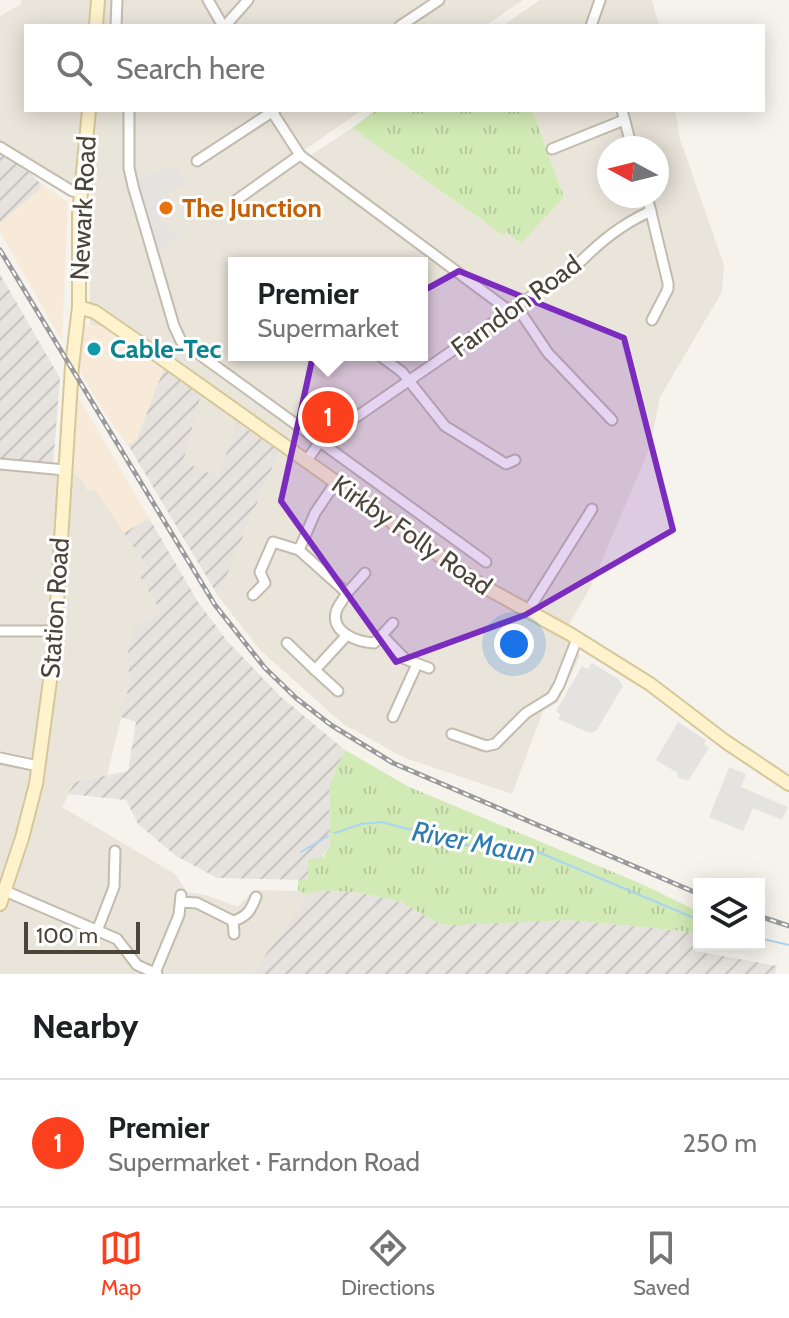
<!DOCTYPE html>
<meta charset="utf-8">
<style>
body{margin:0;font-family:Cabin,sans-serif;background:#f2f2f2;color:#202124}
.controls{position:absolute;right:24px;bottom:24px;display:grid;overflow:hidden;border-radius:0px;box-shadow:0 4px 20px #0003}
.controls button{width:72px;height:72px;display:grid;place-items:center;padding:0;border:0;border-bottom:2px solid #e0e0e0;background:#fff;color:#202124;font:40px sans-serif}
.compass{position:absolute;left:597px;top:136px;width:72px;height:72px;border-radius:50%;background:#fff;box-shadow:0 4px 20px #0003;rotate:277deg}
.scale{position:absolute;left:24px;bottom:20px;width:116px;box-sizing:border-box;padding-left:8px;border:4px solid #4b4439;border-top:0;font-size:22px;line-height:28px;white-space:nowrap;color:#4b4439;-webkit-text-stroke:6px #fff;paint-order:stroke}
.you{position:absolute;left:514px;top:644px;width:28px;height:28px;margin:-20px;border:6px solid #fff;border-radius:50%;background:#1a73e8;box-shadow:0 0 0 12px #1a73e833}
.badge{display:grid;place-items:center;width:52px;height:52px;border-radius:50%;background:#fc3f1d;color:#fff;font-size:26px;font-weight:700}
.pin{position:absolute;translate:-50% -50%;border:4px solid #fff;box-shadow:0 2px 8px #0006}
.popup{position:absolute;left:228px;top:257px;width:200px;height:104px;box-sizing:border-box;display:grid;place-content:center;border-radius:0px;background:#fff;filter:drop-shadow(0 2px 6px #0005);font-size:26px;white-space:nowrap;color:#757577}
.popup b{font-size:30px;color:#202124}
.popup::after{content:'';position:absolute;left:50%;top:100%;margin-left:-16px;border:16px solid transparent;border-top-color:#fff}
.list{margin:0;padding:0;list-style:none}
h2{display:flex;justify-content:space-between;align-items:center;height:104px;margin:0;padding:0 32px;font-size:34px}
h2 small{font-size:26px;font-weight:400;color:#757577}
.list li{display:grid;grid-template-columns:52px 1fr auto;gap:24px;align-items:center;box-sizing:border-box;height:128px;padding:0 32px;border-top:2px solid #e0e0e0}
.list b{display:block;font-size:30px;white-space:nowrap}
.list p{margin:0;font-size:26px;white-space:nowrap;color:#757577}
.list em{font-size:26px;font-style:normal;color:#757577}
.icon{flex:none;width:44px;height:44px;fill:none;stroke:currentColor;stroke-width:2;stroke-linecap:round;stroke-linejoin:round}
.map{position:relative;flex:none;width:789px;height:974px;overflow:hidden}
.search{position:absolute;background:#fff;box-shadow:0 4px 20px #0003;left:24px;right:24px;top:24px;height:88px;display:flex;align-items:center;gap:20px;box-sizing:border-box;padding:0 28px;border-radius:0px;color:#757577;font-size:30px}
.sheet{height:232px;background:#fff}
nav{display:flex;justify-content:space-around;align-items:center;box-sizing:border-box;height:112px;border-top:2px solid #e0e0e0;background:#fff;font-size:22px;color:#757577}
nav a{display:grid;justify-items:center;gap:4px}
nav .on{color:#fc3f1d}
.map>svg:first-child{display:block}
.residential{fill:#eae5da;fill-rule:evenodd}
.commercial{fill:#f7ead8}
.industrial{fill:url(#industrial-furrows)}
.park{fill:url(#park-tufts)}
.parking{fill:#e5e3e0}
.lines{fill:none;stroke-linecap:round;stroke-linejoin:round}
.stream{stroke:#a9d4f2;stroke-width:2}
.street-casing{stroke:#c2bbae;stroke-width:13}
.secondary-casing{stroke:#d6c79b;stroke-width:16}
.street{stroke:#fff;stroke-width:9}
.secondary{stroke:#fff3cd;stroke-width:12}
.rail-casing{stroke:#9a9a9a;stroke-width:5}
.rail{stroke:#fff;stroke-width:2;stroke-dasharray:6;stroke-linecap:butt}
.marked{fill:#7b2cbf;fill-opacity:0.2;stroke:#7b2cbf;stroke-width:6;stroke-linejoin:round}
.food-dot{fill:#e8710a;stroke:#fff;stroke-width:3}
.culture-dot{fill:#0f9aa8;stroke:#fff;stroke-width:3}
.labels{text-anchor:middle;stroke-width:6;stroke-linejoin:round;paint-order:stroke}
.street-label{font-size:26px;fill:#4b4439;stroke:#fff}
.food-label{font-size:26px;font-weight:bold;fill:#c56008;stroke:#fff;text-anchor:start}
.culture-label{font-size:26px;font-weight:bold;fill:#0d838f;stroke:#fff;text-anchor:start}
.water-label{font-size:28px;font-style:italic;fill:#2e7ab2;stroke:#fff}
</style>
<div class="map">
<svg width="789" height="974" viewBox="0 0 789 974">
<defs>
<pattern id="industrial-furrows" width="10" height="10" patternUnits="userSpaceOnUse" patternTransform="scale(2)"><rect width="10" height="10" fill="#e6e2dd"/><path d="M-1 1l2-2M0 10L10 0M9 11l2-2" fill="none" stroke="#c7c3be"/></pattern>
<pattern id="park-tufts" width="24" height="20" patternUnits="userSpaceOnUse" patternTransform="scale(2)"><rect width="24" height="20" fill="#d2eab5"/><path d="M3 7l-1-3M5 7V3M7 7l1-3M15 17l-1-3M17 17v-4M19 17l1-3" fill="none" stroke="#b6ca9c"/></pattern>
</defs>
<rect width="100%" height="100%" fill="#f6f3ec"/>
<g class="residential">
<path d="M20 0H523L485 26H26V110H362L293 158 299 163 352 128 484 222 505 231 564 197 532 110H675L680 139 724 265 722 292 660 397 650 447 591 586 563 635 580 656 558 702 543 711 512 794 405 758 343 724 260 650 218 596 279 451 225 460 218 478 183 462 108 328 90 325V194L0 143V16L22 4ZM609 148H657V196H609ZM234 263H422V355H234Z"/>
<polygon points="540,0 652,0 659,26 502,26"/>
<polygon points="0,459 73,467 73,473 95,488 148,567 139,575 160,610 133,628 126,662 131,678 107,775 75,782 62,807 175,874 187,892 206,895 238,907 254,890 298,891 308,894 252,974 0,974"/>
</g>
<g class="commercial">
<polygon points="41,184 68,202 62,341 0,232 0,223 40,189"/>
<polygon points="82,325 108,328 165,366 137,439 128,445 106,415 79,370 84,331"/>
<polygon points="76,393 149,518 124,533 95,489 87,491 81,478 73,473"/>
</g>
<g class="industrial">
<polygon points="0,154 17,160 41,184 40,189 0,223"/>
<polygon points="0,274 60,378 53,465 0,459"/>
<polygon points="165,366 192,386 200,397 183,462 218,477 237,423 279,451 218,596 128,445 137,439"/>
<polygon points="149,518 198,602 228,642 280,696 345,750 329,786 330,844 308,880 217,878 176,856 138,824 126,800 68,794 75,782 128,771 136,722 121,717 131,678 126,662 133,628 160,610 139,575 148,567 124,533"/>
<polygon points="324,890 362,893 401,902 440,924 569,920 694,932 695,951 777,966 775,974 252,974 308,894"/>
</g>
<g class="park">
<polygon points="376,110 532,110 564,197 521,243 506,232 503,235 352,128"/>
<polygon points="345,750 409,787 644,885 699,912 694,932 569,920 453,925 440,924 401,902 362,893 324,890 308,894 298,891 298,880 308,879 308,860 323,858 330,844 329,786"/>
</g>
<g class="parking">
<polygon points="175,167 187,185 167,191 173,209 164,212 161,216 163,226 173,233 180,230 183,235 158,250 133,177"/>
<polygon points="592,663 618,679 623,686 596,731 590,733 558,719 561,715 556,711 582,666 588,669"/>
<polygon points="678,722 706,740 704,744 709,748 688,781 677,777 678,773 656,760"/>
<polygon points="729,767 746,774 741,787 788,807 782,820 753,808 743,831 709,817"/>
</g>
<g class="lines">
<g class="stream">
<polyline points="335,833 361,824 382,822 465,845 533,850 699,920"/>
<polyline points="301,852 328,836"/>
<polyline points="759,938 789,945"/>
</g>
<g class="street-casing">
<g id="street">
<polyline points="208,0 223,26"/>
<polyline points="116,26 117,0"/>
<polyline points="225,26 248,0"/>
<polyline points="400,26 439,0"/>
<polyline points="591,26 600,0"/>
<polyline points="129,110 129,168 133,186 174,326 181,341 486,562"/>
<polyline points="271,110 300,155 511,312"/>
<polyline points="622,110 632,148"/>
<polyline points="0,147 72,191 82,192"/>
<polyline points="552,149 624,120"/>
<polyline points="197,161 275,110"/>
<polyline points="647,196 668,283 668,289 652,320"/>
<polyline points="235,201 300,155"/>
<polyline points="517,307 548,353 612,420"/>
<polyline points="379,355 402,372 445,426 506,464 515,460"/>
<path d="M306 461 320 442 578 264C601 241 622 224 651 211"/>
<polyline points="0,464 65,470"/>
<path d="M299 550 347 593C344 599 338 605 336 612 331 633 358 642 374 643L382 635 405 659 429 668"/>
<polyline points="347,593 365,573"/>
<polyline points="253,595 265,583 260,572 273,542 299,550 315,513 336,482"/>
<polyline points="528,611 592,509"/>
<polyline points="0,631 55,631"/>
<polyline points="382,635 393,623"/>
<polyline points="287,643 315,670 347,635"/>
<polyline points="315,670 338,691"/>
<polyline points="393,717 417,664"/>
<polyline points="452,734 486,746 495,744 526,713 552,697 559,685 577,639"/>
<polyline points="0,758 38,766"/>
<polyline points="5,891 117,939 137,965 157,974"/>
<path d="M181 902 197 903 233 921C247 917 251 910 256 897"/>
<polyline points="233,921 234,934"/>
<polyline points="97,931 114,887 115,851"/>
<polyline points="155,973 179,915 181,895"/>
</g>
</g>
<g class="secondary-casing">
<g id="secondary">
<polyline points="96,26 98,0"/>
<polyline points="79,307 95,312 160,357 481,585 570,634 650,684 726,742 789,784"/>
<polyline points="0,904 22,838 36,784 54,651 72,366 79,307 79,214 89,110"/>
</g>
</g>
<use href="#street" class="street"/>
<use href="#secondary" class="secondary"/>
<g class="rail-casing">
<g id="rail">
<polyline points="0,250 215,605 265,668 296,698 331,725 393,763 699,894"/>
<polyline points="759,916 789,926"/>
</g>
</g>
<use href="#rail" class="rail"/>
</g>
<path class="marked" d="M459 271 624 338 673 530 525 615 396 662 281 501 314 351Z"/>
<circle class="food-dot" cx="166" cy="208" r="8"/>
<circle class="culture-dot" cx="94" cy="349" r="8"/>
<g class="labels">
<g class="street-label">
<text transform="translate(83 208) rotate(-87)" y="9">Newark Road</text>
<text transform="translate(516 306) rotate(-36)" y="9">Farndon Road</text>
<text transform="translate(412 535) rotate(35)" y="9">Kirkby Folly Road</text>
<text transform="translate(55 608) rotate(-86)" y="9">Station Road</text>
</g>
<g class="food-label">
<text x="182" y="217">The Junction</text>
</g>
<g class="culture-label">
<text x="110" y="358">Cable-Tec</text>
</g>
<g class="water-label">
<text transform="translate(474 842) rotate(11)" y="10">River Maun</text>
</g>
</g>
</svg>
<div class="controls">
<button><svg class="icon" aria-label="layers" viewBox="0 0 24 24"><path d="M12 4l9 5-9 5-9-5zM3 14l9 5 9-5"/></svg></button>
</div>
<svg class="compass" viewBox="-18 -18 36 36"><path d="M0-13l5 13h-10z" fill="#e53935"/><path d="M0 13l5-13h-10z" fill="#757577"/></svg>
<div class="scale">100 m</div>
<div class="you"></div>
<div class="pin badge" style="left:328px;top:417px">1</div>
<div class="popup"><b>Premier</b>Supermarket</div>
<div class="search"><svg class="icon" aria-label="search" viewBox="0 0 24 24"><circle cx="10" cy="10" r="6"/><path d="M15 15l6 6"/></svg>Search here</div>
</div>
<section class="sheet">
<h2>Nearby<small></small></h2>
<ul class="list">
<li><span class="badge">1</span><div><b>Premier</b><p>Supermarket · Farndon Road</p></div><em>250 m</em></li>
</ul>
</section>
<nav>
<a class="on"><svg class="icon" aria-label="map" viewBox="0 0 24 24"><path d="M3 6l6-2 6 2 6-2v14l-6 2-6-2-6 2zM9 4v14M15 6v14"/></svg>Map</a>
<a><svg class="icon" aria-label="directions" viewBox="0 0 24 24"><path d="M12 3l9 9-9 9-9-9zM9 14v-3h6M13 9l2 2-2 2"/></svg>Directions</a>
<a><svg class="icon" aria-label="saved" viewBox="0 0 24 24"><path d="M7 4h10v16l-5-4-5 4z"/></svg>Saved</a>
</nav>
